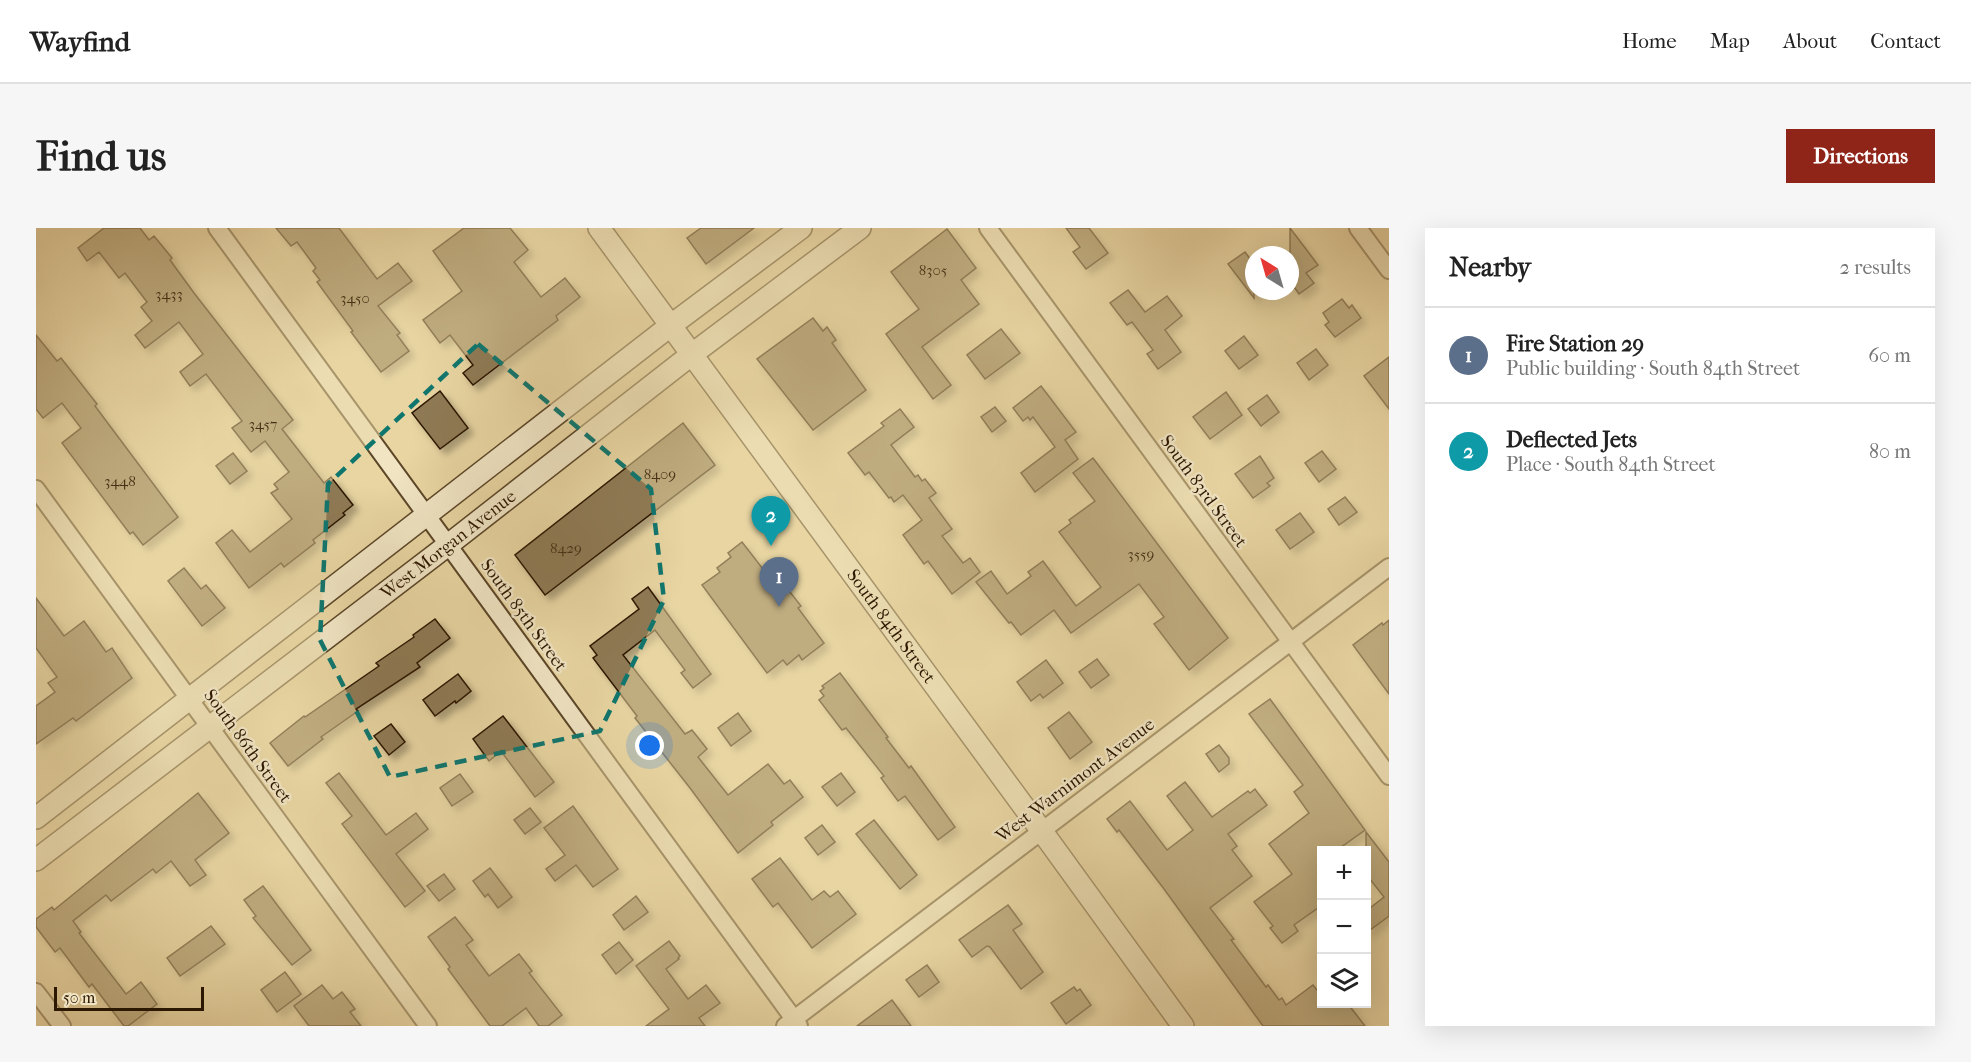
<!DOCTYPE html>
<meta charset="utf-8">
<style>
body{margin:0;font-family:"IM FELL French Canon",serif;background:#f6f6f6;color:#222}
.controls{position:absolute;right:18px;bottom:18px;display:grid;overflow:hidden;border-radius:0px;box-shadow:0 6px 24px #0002}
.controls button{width:54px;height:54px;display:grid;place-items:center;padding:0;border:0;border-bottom:2px solid #e0e0e0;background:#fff;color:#222;font:30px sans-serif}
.compass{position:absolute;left:1209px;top:18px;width:54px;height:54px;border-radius:50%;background:#fff;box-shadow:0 6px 24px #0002;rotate:323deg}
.scale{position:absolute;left:18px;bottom:15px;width:150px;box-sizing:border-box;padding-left:6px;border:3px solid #2c1700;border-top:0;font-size:16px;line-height:21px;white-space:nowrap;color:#2c1700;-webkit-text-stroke:4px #f0e4c3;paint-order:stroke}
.you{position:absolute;left:614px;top:518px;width:21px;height:21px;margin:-15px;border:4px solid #fff;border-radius:50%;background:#1a73e8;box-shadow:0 0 0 9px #1a73e833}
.badge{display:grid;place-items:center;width:39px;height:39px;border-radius:50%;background:#8f2418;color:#fff;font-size:20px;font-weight:700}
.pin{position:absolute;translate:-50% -50px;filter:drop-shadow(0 2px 3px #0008)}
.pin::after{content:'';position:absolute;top:32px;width:21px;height:18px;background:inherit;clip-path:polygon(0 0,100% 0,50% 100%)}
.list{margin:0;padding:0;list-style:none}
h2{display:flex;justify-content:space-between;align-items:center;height:78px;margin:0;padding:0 24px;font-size:26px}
h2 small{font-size:20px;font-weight:400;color:#767676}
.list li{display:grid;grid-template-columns:39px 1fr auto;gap:18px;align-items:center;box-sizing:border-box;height:96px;padding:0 24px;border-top:2px solid #e0e0e0}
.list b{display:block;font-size:22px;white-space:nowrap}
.list p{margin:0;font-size:20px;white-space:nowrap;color:#767676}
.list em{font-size:20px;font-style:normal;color:#767676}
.icon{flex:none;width:33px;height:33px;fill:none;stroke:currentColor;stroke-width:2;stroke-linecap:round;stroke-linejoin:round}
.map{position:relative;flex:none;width:1353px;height:798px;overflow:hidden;border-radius:0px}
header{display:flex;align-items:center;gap:36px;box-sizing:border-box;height:84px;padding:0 30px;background:#fff;border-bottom:2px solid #e0e0e0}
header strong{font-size:28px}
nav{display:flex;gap:33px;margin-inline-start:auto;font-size:21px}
.intro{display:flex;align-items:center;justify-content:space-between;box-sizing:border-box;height:144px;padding:0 36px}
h1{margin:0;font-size:42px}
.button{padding:15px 27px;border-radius:0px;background:#8f2418;color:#fff;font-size:21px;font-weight:700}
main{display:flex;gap:36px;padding:0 36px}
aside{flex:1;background:#fff;border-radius:0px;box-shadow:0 6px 24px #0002}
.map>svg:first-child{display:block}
.building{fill:#8e7a54;stroke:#2c1700;stroke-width:1.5;filter:url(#shadow)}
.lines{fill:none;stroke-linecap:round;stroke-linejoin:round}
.minor-casing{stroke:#5b4628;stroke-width:20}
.tertiary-casing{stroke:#5b4628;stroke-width:24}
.minor{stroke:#f0e4c3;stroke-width:16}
.tertiary{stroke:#f0e4c3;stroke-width:21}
.marked{fill:none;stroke:#0f766e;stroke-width:4.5;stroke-dasharray:12 8;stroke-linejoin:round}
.labels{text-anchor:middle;stroke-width:4.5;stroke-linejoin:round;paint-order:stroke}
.number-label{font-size:15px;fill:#443015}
.street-label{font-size:18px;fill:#2c1700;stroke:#f0e4c3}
</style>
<header>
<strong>Wayfind</strong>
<nav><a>Home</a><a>Map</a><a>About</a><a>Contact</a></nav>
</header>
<div class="intro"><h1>Find us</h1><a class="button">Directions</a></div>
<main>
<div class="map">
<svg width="1353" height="798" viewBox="0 0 1353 798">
<defs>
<filter id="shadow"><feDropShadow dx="5.5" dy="5.5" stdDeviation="3" flood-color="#0004"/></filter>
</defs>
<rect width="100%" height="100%" fill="#e8d5a2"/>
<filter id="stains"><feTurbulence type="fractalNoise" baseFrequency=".00333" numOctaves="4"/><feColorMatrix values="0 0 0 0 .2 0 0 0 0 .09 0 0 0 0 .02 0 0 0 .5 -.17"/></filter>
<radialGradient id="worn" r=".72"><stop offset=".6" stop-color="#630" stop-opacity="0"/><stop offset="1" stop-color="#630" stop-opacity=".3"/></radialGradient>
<g class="building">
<polygon points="68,0 104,0 113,12 118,8 136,30 134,32 158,65 257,192 246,201 288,255 295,249 317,277 307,285 309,287 277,312 279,315 248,339 245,335 213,360 180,315 196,302 214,324 256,291 235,265 242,261 238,256 253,244 229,213 215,224 196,200 206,193 170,146 154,158 144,144 167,126 143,94 109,120 99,107 116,93 105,79 111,74 89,45 83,50 63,24 51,33 42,20"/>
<polygon points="240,0 303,0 341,51 362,35 376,53 342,78 364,105 361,107 373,123 345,144 315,104 317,103 281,54 284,52 277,43 280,40 261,14 255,18"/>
<polygon points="428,0 474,0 492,22 478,34 505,69 529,50 544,69 520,88 522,92 437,157 427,145 437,137 414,107 404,115 387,92 426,63 397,23"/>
<polygon points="665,0 718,0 670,36 651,10"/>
<polygon points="1030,0 1053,0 1072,25 1050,41 1037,24 1044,19"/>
<polygon points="1254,0 1282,37 1270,45 1278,55 1263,66 1256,56 1254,57"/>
<polygon points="911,1 940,40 925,52 943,76 886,119 915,157 897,171 850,106 883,81 855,44"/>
<polygon points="1209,24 1218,36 1218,70 1192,36"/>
<polygon points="1092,62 1109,84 1131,68 1146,88 1129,102 1145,124 1122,141 1111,126 1117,122 1096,94 1091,97 1074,75"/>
<polygon points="1306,71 1313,80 1316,77 1325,90 1299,109 1289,97 1293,94 1287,85"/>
<polygon points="777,90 787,103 791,99 800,112 796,115 830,162 777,202 721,131"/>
<polygon points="965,101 984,125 949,151 931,127"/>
<polygon points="0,107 21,133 25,130 61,176 59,178 142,289 107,317 97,304 94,306 26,215 45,200 26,175 7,190 0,181"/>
<polygon points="1208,108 1222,127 1203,141 1189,123"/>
<polygon points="1280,121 1292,137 1273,152 1261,135"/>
<polygon points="1353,129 1353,181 1328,148"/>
<polygon points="1005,158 1040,204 1029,212 1042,231 999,264 985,245 1019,219 997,189 994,192 992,189 987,193 977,180"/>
<polygon points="404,163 432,200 404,221 376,185"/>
<polygon points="1190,164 1206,187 1174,211 1157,189"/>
<polygon points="1231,167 1243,184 1225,198 1212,181"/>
<polygon points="959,179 970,193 956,204 945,189"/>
<polygon points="864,181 878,199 855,217 879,249 882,247 886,253 889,251 900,265 893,270 916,301 906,308 927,335 934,330 944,344 916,366 892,333 888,336 867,307 886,292 867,267 858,274 855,269 853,270 833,244 829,247 812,225 848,198 845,195"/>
<polygon points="647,195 679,237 509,367 479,327"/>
<polygon points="1286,223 1300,241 1283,254 1269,235"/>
<polygon points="197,225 211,243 194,256 180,238"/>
<polygon points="1224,228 1238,250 1231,255 1234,258 1217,270 1199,246"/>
<polygon points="1057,230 1192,410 1153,442 1118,396 1128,389 1103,356 1035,405 1018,382 985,407 975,394 973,395 940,354 955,343 971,366 995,348 992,344 1007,333 1040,378 1065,359 1023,304 1035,295 1033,292 1059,273 1037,245"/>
<polygon points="1309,269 1321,284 1303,297 1292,281"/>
<polygon points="1264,285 1278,304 1254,321 1240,302"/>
<polygon points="706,314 730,345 736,341 765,378 762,380 788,415 766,432 763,427 751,437 747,432 731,445 666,357 684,344 681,340 695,329 692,325"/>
<polygon points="148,340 165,361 170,357 189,380 166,398 132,353"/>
<polygon points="612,359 675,446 657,460 645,445 649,442 619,402 587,427 649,506 656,502 671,521 662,529 692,567 732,536 748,556 754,552 767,569 735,594 737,597 702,625 654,560 599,490 601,488 557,430 561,427 554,418 603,381 596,371"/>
<polygon points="0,370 28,408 48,393 70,424 76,420 96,450 40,493 37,490 0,516 0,478 19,464 12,455 21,449 0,420"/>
<polygon points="399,391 414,410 381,435 384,439 320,481 322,483 285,509 287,511 252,538 234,515 268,488 269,489 343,438 340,435 378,409 377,407"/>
<polygon points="1353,392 1353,466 1317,417 1346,395 1347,397"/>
<polygon points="1061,431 1073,447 1055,460 1043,444"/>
<polygon points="1010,432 1027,455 1007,470 1004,466 995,473 981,454"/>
<polygon points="804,445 852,509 850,510 873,540 875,538 919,599 902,612 869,568 862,573 845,550 848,548 810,500 806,502 783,472 788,468 784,463 788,460 786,458"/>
<polygon points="422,446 435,463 420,475 419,473 399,488 387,472"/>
<polygon points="1234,471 1329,602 1301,622 1286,622 1286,677 1258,697 1262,703 1246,715 1234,700 1237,698 1218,674 1256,646 1233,616 1273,585 1258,564 1267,557 1213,486"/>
<polygon points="1033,484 1056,514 1034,531 1012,500"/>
<polygon points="702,485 715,503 695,518 682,500"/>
<polygon points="467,488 518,554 499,569 465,523 453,533 437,511"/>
<polygon points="355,496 369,514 353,527 338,508"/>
<polygon points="1183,517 1193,530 1193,536 1183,544 1170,526"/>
<polygon points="303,545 350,607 380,585 392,601 360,626 389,663 369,679 306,596 316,588 290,555"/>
<polygon points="805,545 819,564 801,578 786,559"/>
<polygon points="424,546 437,564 416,578 404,560"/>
<polygon points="1149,554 1176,589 1212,563 1214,565 1219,561 1231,577 1192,606 1201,618 1196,622 1216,648 1174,680 1198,711 1195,712 1230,759 1232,757 1243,772 1246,770 1250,777 1277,757 1286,768 1286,776 1312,776 1329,798 1227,798 1128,661 1083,602 1081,604 1071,591 1094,573 1131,622 1157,602 1131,568"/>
<polygon points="162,565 193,605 159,632 170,647 154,658 135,633 120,645 117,641 75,673 70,667 37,693 45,704 43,705 90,766 105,754 121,776 92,798 88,798 56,756 53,759 24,720 19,724 0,699 0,691 16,679 18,682"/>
<polygon points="537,578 582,641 557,659 540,637 519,653 510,641 529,627 508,600"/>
<polygon points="494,580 505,594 489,606 478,592"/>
<polygon points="838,592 881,647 864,661 820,606"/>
<polygon points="786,597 799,614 782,627 769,610"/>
<polygon points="1330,604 1353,634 1353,688 1330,705 1330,683 1348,669 1330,646"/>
<polygon points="744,630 776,672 788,663 794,669 802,663 820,686 776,720 742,675 737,679 716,651"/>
<polygon points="454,640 476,669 462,680 452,666 449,669 437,653"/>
<polygon points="408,646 419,661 403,673 391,658"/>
<polygon points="227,658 275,722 256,737 217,690 220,688 208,672"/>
<polygon points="600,668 612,684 588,702 577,687"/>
<polygon points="972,677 986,696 977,702 1007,744 985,761 954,719 951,718 936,729 923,712"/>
<polygon points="419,689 437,712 430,717 453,748 483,726 496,743 493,745 526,787 512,798 503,798 490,780 466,798 454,798 412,741 414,739 392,709"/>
<polygon points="175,698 189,716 144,748 131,730"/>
<polygon points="633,713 644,728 642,730 643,731 630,741 652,771 670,757 684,775 663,790 669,798 610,798 633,781 600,738"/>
<polygon points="583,714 597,732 580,746 566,727"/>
<polygon points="891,737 903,754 883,769 870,752"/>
<polygon points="249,744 265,766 241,784 225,762"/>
<polygon points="286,757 297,771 306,764 319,781 314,784 325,798 273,798 258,778"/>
<polygon points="1038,759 1041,763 1044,761 1055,777 1030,796 1015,775"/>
<polygon points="856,772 875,798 821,798"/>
</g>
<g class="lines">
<g class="minor-casing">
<g id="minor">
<polyline points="181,0 763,798"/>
<polyline points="952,0 1353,548"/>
<polyline points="1322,0 1353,42"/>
<polyline points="0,261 392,798"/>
<polyline points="0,764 26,798"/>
<polyline points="749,798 1353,339"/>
</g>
</g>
<g class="tertiary-casing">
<g id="tertiary">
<path id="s1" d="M563 0 1005 602 1147 798"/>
<polyline points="0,590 634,98 765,0"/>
<path id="s2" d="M0 632 412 317 655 127 824 0"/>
</g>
</g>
<use href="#minor" class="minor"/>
<use href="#tertiary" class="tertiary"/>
</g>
<path d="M0 0H1353V798H0ZM442 116 615 261 628 372 564 503 354 549 284 412 292 256Z" fill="#e8d5a2" fill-opacity=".55" fill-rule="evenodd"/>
<path class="marked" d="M442 116 615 261 628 372 564 503 354 549 284 412 292 256Z"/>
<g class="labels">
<g class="number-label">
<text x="897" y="47">8305</text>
<text x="133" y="71">3433</text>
<text x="319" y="75">3450</text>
<text x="227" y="201">3457</text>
<text x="624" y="251">8409</text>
<text x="84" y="258">3448</text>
<text x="530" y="325">8429</text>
<text x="1105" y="331">3559</text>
</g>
<g class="street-label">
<text transform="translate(1168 263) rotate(54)" y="6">South 83rd Street</text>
<text dy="6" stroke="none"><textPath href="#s2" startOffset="519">West Morgan Avenue</textPath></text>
<text transform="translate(488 387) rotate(54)" y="6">South 85th Street</text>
<text dy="6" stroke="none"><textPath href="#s1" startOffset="494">South 84th Street</textPath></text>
<text transform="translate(212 518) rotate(54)" y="6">South 86th Street</text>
<text transform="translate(1039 552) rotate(-37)" y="6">West Warnimont Avenue</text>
</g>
</g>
<rect width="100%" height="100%" filter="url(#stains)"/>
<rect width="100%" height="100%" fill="url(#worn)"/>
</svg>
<div class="controls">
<button>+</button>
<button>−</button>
<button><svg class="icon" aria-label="layers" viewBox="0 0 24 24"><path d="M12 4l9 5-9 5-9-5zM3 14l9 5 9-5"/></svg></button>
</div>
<svg class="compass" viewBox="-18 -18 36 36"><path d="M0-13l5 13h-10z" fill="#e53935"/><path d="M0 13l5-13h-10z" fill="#767676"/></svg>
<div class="scale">50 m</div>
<div class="you"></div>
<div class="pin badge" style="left:743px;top:379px;background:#5c6f8a">1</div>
<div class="pin badge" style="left:735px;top:318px;background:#0f9aa8">2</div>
</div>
<aside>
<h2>Nearby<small>2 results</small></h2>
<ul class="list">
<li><span class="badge" style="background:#5c6f8a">1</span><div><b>Fire Station 29</b><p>Public building · South 84th Street</p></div><em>60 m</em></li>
<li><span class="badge" style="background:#0f9aa8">2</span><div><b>Deflected Jets</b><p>Place · South 84th Street</p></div><em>80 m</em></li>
</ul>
</aside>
</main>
